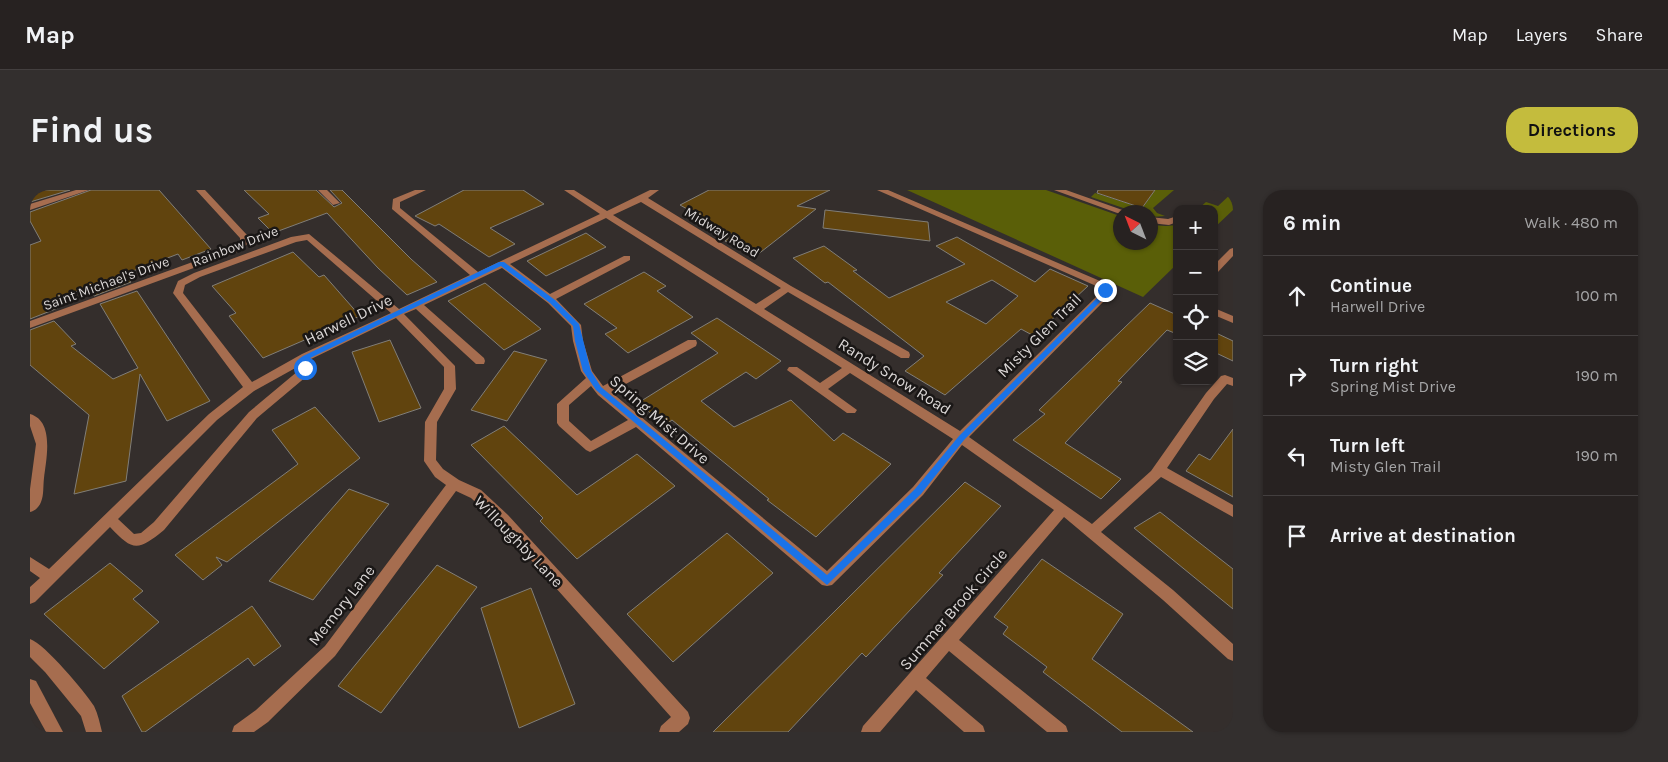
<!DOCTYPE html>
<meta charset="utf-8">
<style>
body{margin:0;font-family:Karla,sans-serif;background:#332f2e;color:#f1f3f6}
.controls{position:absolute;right:15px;top:15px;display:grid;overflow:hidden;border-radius:10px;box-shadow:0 1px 4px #0004}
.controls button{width:45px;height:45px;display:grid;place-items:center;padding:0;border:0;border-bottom:1px solid #433f3f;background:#272221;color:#f1f3f6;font:25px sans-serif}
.compass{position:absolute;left:1083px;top:15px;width:45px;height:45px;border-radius:50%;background:#272221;box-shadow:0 1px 4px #0004;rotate:318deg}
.stop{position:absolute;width:15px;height:15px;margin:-11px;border:4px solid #1a73e8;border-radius:50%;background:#fff}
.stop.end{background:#1a73e8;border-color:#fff;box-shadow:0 1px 5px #0008}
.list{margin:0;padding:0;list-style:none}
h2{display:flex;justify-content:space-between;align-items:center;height:65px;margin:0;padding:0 20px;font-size:21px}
h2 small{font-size:16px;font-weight:400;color:#a4a4a5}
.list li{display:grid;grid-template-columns:32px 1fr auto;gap:15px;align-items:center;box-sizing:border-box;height:80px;padding:0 20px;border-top:1px solid #433f3f}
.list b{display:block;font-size:19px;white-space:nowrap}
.list p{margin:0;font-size:16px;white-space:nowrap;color:#a4a4a5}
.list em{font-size:16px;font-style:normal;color:#a4a4a5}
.icon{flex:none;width:28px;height:28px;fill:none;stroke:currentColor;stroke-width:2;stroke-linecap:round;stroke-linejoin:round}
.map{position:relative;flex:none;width:1203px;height:542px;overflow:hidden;border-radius:20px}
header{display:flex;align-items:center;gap:30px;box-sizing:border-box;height:70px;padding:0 25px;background:#272221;border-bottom:1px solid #433f3f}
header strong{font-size:24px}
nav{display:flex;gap:28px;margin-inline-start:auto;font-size:18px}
.intro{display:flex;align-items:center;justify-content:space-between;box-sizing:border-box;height:120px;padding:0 30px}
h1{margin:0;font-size:35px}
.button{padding:12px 22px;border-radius:20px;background:#c4bc3d;color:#111;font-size:18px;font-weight:700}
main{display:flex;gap:30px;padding:0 30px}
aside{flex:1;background:#272221;border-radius:20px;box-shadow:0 1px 4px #0004}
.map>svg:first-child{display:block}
.green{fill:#5a5f08}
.building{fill:#61440e;stroke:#817e78;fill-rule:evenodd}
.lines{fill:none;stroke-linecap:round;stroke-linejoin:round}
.minor{fill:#a66d4f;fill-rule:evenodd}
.route{fill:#1a73e8}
.labels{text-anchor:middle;stroke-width:5;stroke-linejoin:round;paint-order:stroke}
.far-street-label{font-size:14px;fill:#dad6d5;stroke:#1a1716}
.street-label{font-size:16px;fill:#dad6d5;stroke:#1a1716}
</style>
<header>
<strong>Map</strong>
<nav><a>Map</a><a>Layers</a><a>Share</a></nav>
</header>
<div class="intro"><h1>Find us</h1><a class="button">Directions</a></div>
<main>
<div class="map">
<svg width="1203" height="542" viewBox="0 0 1203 542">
<rect width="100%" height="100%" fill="#342e2c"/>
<g class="green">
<polygon points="877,0 1016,0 1090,26 1090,52 1120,52 1121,35 1136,36 1147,35 1147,74 1113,107"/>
<polygon points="1125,0 1144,0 1123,18 1127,23 1135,26 1121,27 1120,22 1105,22 1061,7 1065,3 1112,18"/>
<polygon points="1203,2 1203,20 1184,38 1184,19 1168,19 1176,12 1188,16"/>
</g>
<g class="building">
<polygon points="0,0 40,0 0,12"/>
<polygon points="61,0 129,0 181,59 152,70 148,64 95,84 101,92 64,106 59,97 23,110 28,118 0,129 0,55 11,51 0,31 0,22"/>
<polygon points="214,0 286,0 304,17 312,13 300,0 312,0 381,69 407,92 377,105 348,78 297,23 243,43 228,28 239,24"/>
<polygon points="434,0 493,0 514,14 460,38 485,54 459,67 409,34 405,36 385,26"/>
<polygon points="679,0 800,0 767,16 786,19 727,65 695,51 703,45 650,15"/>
<polygon points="1068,0 1125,0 1112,18 1067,3"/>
<polygon points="795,20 898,32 900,51 793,38"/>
<polygon points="556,43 576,57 516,86 497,71"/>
<path d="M927 47 1005 92 1020 79 1058 96 1004 146 991 139 915 205 875 181 894 166 798 92 795 93 763 68 794 56 827 80 823 81 859 108 935 74 906 56ZM962 90 988 106 956 134 916 112Z"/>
<polygon points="263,62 289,87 294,85 330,126 233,168 199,126 206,123 182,96"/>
<polygon points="614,82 636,96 627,101 663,127 598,163 575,144 587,138 554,114"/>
<polygon points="455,93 511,139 474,160 418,111"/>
<polygon points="107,101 180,211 137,231 110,184 96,291 44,304 59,225 0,175 0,140 24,131 46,154 41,156 83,189 108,178 70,114"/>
<polygon points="1120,113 1147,125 1147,144 1137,140 1088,191 1092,192 1035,253 1091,289 1071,309 983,250 1015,224 1009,220"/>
<polygon points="687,128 751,171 726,189 716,182 671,211 704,237 761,210 804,251 813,243 861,274 786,347 737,310 739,309 642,230 635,235 608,213 688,163 661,143"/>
<polygon points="1184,142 1203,151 1203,171 1184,162"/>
<polygon points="360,150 391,218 349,232 322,162"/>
<polygon points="484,161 517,170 477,231 441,220"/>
<polygon points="285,217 330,268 197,372 186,367 192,375 173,390 145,365 268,274 242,240"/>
<polygon points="474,236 547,305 607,264 645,296 547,369 510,331 513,328 441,255"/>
<polygon points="1203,239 1203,307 1156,281 1169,264 1180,270"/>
<polygon points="935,292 971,316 909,383 913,385 836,467 832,463 758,542 683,542"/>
<polygon points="319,299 359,314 283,410 239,391"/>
<polygon points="1130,322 1203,379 1203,419 1104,338"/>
<polygon points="697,343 743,383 643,472 597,424"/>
<polygon points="1012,369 1093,424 1062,469 1163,542 1092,542 1013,482 1017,477 973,444 978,437 964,427"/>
<polygon points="80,373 113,401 103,409 129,432 74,479 14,424"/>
<polygon points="407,375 447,397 351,523 308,496"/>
<polygon points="501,398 545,514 489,538 451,418"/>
<polygon points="222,416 251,456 224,476 218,468 115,542 112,542 92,506"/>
</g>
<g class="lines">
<g class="minor">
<polygon points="46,0 59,0 0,20 0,14"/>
<polygon points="166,0 175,0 217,45 220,51 210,61 0,138 0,131 204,57 210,51 210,48"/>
<polygon points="288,0 297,0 310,13 303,15"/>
<path d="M385 0H396L370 12V18L448 82 570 24 534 0H544L577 21 620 0H629L618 8 761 96 879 162 880 165 879 168H871L758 102 734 119 930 241 1069 104 1070 101 1064 95 847 0H858L1070 91 1080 100 1078 107 939 247 1062 334 1121 281 1176 203 1191 186 1195 185 1203 188V196L1197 194 1184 209 1137 278 1203 315V327L1131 287 1071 342 1143 400 1203 454V471L1198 469 1133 410 1034 327 929 450 1036 536 1038 542H1017L919 461 896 488 953 536 955 542H934L886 500 850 542H831L833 536 1024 320 932 255 893 305 802 395 797 396 792 395 606 237 560 262 556 260 529 236 527 233V214L556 188 551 181 543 151 541 136 518 113 472 78 394 115 454 168 455 171 454 174H446L386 119 374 124 425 176 426 199 407 232 406 270 413 279 429 290 451 300 478 325 658 522 660 528 658 534 649 542H629L631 536 641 527 468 333 441 308 426 301 305 466 238 532 224 542H202L204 536 226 520 295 456 416 295 405 287 394 271 395 232 414 199V177L366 128 279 170 281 178 277 186 227 228 134 340C107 362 103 361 80 337L5 412 0 414V397L10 388 0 381V367L19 379 179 224 213 197 143 103 148 91 164 83 261 47 279 44 369 119 440 85 362 19 363 9ZM611 12 751 98 726 114 583 25ZM576 28 812 178 790 193 767 177H759L757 180 817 223H825L827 220 798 199 820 183 923 249 883 297 797 381 581 202 666 156 667 153 666 150H658L573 196 562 181 553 151 551 135 526 109 600 70V66H594L520 104 480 74ZM277 50 361 123 272 164 222 192 153 103 155 95 170 87 266 52ZM269 176 268 181 219 222 124 332 111 343 104 344 88 329 187 230 224 201ZM561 196 568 205 598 230 561 251 539 231V215Z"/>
<polygon points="1024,0 1036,0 1098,22 1090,24"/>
<polygon points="1147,26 1147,32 1139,35 1120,33 1120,27 1138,29"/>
<polygon points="1203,58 1203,66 1187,83 1184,84 1184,75 1200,59"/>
<polygon points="1184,118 1203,126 1203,133 1184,125"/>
<path d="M0 224C25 231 16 270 14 288 13 296 14 305 11 312 9 317 5 321 0 322V299L6 254 0 236Z"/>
<path d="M0 449C15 454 55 502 64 516 68 524 70 534 72 542H56L51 526 15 482 0 467Z"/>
<polygon points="0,489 6,491 33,542 16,542 0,513"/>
</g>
</g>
<polygon class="route" points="469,72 474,72 525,110 549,134 561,181 571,197 797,385 885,299 929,246 1071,104 1072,99 1078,100 1076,106 934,250 891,304 797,395 566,200 553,181 545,151 543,136 520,113 471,76 278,169 277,170 277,180 271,178 269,169 273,166"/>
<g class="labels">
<g class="far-street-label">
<text transform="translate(692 42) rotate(31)" y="5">Midway Road</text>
<text transform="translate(205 56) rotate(-21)" y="5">Rainbow Drive</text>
<text transform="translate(76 93) rotate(-20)" y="5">Saint Michael's Drive</text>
</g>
<g class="street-label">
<text transform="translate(318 129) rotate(-26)" y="6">Harwell Drive</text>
<text transform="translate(1009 145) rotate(-45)" y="6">Misty Glen Trail</text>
<text transform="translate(865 186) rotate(32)" y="6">Randy Snow Road</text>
<text transform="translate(630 229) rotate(41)" y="6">Spring Mist Drive</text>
<text transform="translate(489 351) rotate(46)" y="6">Willoughby Lane</text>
<text transform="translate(311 415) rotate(-52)" y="6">Memory Lane</text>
<text transform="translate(923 419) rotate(-49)" y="6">Summer Brook Circle</text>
</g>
</g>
</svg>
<div class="controls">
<button>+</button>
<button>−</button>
<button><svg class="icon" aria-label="locate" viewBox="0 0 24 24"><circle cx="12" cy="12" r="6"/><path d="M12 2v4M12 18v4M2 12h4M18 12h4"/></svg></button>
<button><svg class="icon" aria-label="layers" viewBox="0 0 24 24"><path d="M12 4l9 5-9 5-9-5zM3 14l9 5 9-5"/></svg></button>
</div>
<svg class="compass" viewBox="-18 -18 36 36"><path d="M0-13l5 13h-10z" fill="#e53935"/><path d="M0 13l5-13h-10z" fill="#a4a4a5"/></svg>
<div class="stop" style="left:275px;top:178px"></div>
<div class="stop end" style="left:1075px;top:100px"></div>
</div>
<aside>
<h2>6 min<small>Walk · 480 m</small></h2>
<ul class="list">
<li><svg class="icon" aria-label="ahead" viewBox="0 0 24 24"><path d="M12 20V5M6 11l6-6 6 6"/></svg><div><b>Continue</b><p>Harwell Drive</p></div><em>100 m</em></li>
<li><svg class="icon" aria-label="right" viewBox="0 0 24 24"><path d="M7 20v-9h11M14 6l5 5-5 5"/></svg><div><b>Turn right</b><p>Spring Mist Drive</p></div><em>190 m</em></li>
<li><svg class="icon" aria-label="left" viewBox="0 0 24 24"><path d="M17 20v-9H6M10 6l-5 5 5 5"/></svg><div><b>Turn left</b><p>Misty Glen Trail</p></div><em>190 m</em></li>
<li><svg class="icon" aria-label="arrive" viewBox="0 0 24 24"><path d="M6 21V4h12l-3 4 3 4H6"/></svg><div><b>Arrive at destination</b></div></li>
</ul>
</aside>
</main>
